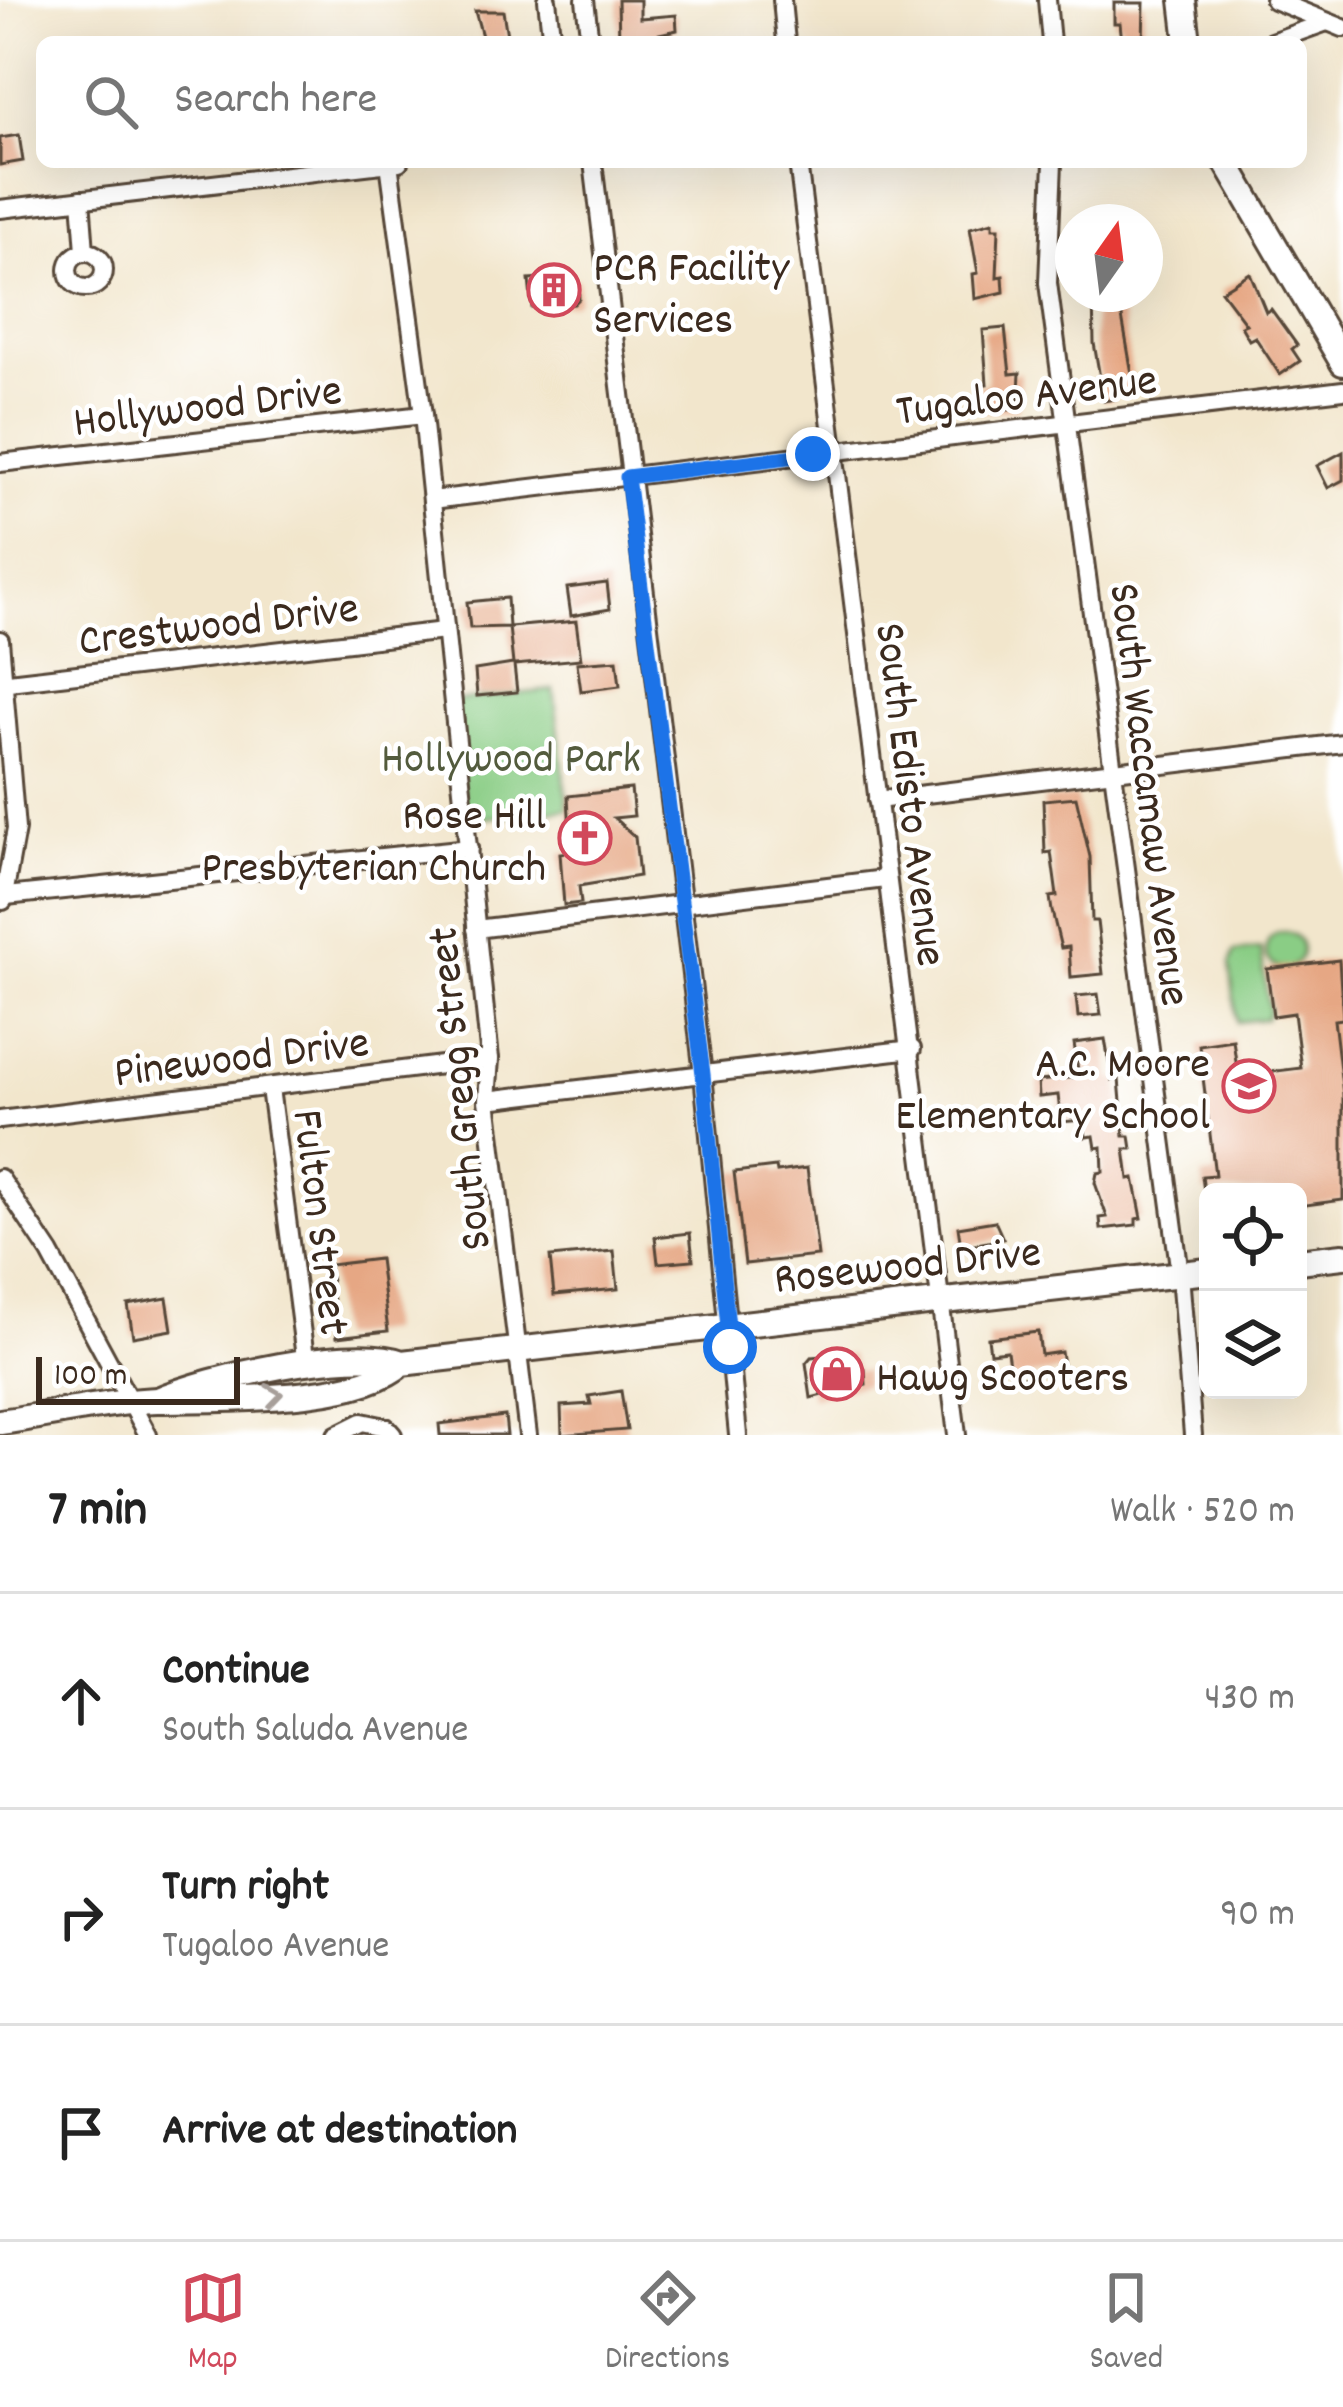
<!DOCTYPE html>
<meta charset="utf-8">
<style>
body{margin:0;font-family:Dekko,sans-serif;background:#f6f6f6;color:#222}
.controls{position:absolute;right:36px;bottom:36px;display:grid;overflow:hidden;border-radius:18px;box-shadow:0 12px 48px #0002}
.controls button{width:108px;height:108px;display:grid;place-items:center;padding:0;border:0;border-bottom:3px solid #e0e0e0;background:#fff;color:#222;font:60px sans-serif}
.compass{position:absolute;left:1055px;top:204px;width:108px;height:108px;border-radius:50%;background:#fff;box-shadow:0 12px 48px #0002;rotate:14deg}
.scale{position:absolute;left:36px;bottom:30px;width:204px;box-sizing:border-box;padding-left:12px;border:6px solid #3b2a1e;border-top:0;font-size:33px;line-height:42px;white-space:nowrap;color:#3b2a1e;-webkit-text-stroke:9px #fff;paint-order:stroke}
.stop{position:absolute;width:36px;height:36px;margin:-27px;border:9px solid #1a73e8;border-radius:50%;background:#fff}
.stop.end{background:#1a73e8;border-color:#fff;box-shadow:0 3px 12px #0008}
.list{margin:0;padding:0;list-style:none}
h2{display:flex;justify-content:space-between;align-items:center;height:156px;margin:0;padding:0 48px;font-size:51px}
h2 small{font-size:39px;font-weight:400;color:#767676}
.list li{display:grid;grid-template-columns:78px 1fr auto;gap:36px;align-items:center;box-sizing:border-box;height:216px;padding:0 48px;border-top:3px solid #e0e0e0}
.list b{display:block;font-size:45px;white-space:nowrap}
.list p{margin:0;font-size:39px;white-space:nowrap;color:#767676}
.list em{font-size:39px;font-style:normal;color:#767676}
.icon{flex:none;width:66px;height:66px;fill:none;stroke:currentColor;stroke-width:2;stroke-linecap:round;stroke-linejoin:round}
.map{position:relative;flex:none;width:1343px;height:1435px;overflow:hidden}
.search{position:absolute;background:#fff;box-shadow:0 12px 48px #0002;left:36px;right:36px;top:36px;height:132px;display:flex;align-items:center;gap:30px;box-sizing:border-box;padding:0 42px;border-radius:18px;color:#767676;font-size:45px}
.sheet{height:804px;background:#fff}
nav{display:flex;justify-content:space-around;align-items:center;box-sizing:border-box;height:168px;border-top:3px solid #e0e0e0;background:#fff;font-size:33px;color:#767676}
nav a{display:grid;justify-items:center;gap:6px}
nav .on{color:#d1495b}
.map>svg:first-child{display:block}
.green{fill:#8acd85;stroke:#627c52;stroke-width:3}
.building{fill:#e6a784}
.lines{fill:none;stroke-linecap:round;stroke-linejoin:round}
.street-casing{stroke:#564638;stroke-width:22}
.secondary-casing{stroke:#564638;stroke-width:30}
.primary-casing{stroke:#564638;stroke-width:30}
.street{stroke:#fff;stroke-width:16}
.secondary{stroke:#fff;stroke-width:24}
.primary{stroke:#fff;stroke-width:24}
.oneway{stroke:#a79f9a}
.route{stroke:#1a73e8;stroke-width:15}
.labels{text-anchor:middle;stroke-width:9;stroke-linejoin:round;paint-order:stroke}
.poi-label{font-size:45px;fill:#3b2a1e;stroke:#fff;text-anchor:start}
.street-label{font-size:45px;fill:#3b2a1e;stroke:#fff}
.park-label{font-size:45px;fill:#535b3d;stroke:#fff}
</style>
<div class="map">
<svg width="1343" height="1435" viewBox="0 0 1343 1435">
<rect width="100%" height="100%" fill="#fff"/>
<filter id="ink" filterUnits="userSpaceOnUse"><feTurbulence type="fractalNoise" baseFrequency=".00833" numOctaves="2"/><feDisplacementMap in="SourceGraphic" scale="24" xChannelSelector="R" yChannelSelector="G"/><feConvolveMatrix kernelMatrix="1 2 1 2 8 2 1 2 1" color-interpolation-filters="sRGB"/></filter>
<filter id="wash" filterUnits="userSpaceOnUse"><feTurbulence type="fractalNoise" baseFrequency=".004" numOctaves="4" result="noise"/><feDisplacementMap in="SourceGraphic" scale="48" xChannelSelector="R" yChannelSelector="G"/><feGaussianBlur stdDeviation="2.7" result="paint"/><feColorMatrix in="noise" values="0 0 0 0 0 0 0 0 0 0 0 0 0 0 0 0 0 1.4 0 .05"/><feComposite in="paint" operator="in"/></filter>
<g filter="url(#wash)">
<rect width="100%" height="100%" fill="#f2e6cc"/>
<g class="green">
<polygon points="554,690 568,809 466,820 453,701"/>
<circle cx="1284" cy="950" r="18"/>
<polygon points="1261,949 1269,1012 1265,1019 1237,1022 1230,965 1234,952"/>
</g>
<g id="blocks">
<g class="building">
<polygon points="618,0 640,0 640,18 676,15 677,30 651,36 652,42 619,42"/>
<polygon points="1114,3 1144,3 1143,42 1122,42 1120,23 1114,23"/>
<polygon points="475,11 503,11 508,42 483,40"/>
<polygon points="19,135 23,161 0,165 0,138"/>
<polygon points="993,222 993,228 999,228 997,277 1003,276 1004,292 975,299 973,274 978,273 970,228"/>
<polygon points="1250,273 1266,312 1271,309 1297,345 1292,349 1300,361 1280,375 1255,337 1249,340 1241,326 1246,324 1221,291"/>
<polygon points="572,277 578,280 579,299 574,304 532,308 529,280"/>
<polygon points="1093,294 1118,294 1135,391 1114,394 1115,399 1104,401 1094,343"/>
<polygon points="1005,328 1010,374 1020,373 1018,409 981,412 979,385 987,384 983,330"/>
<polygon points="1343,452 1343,480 1328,488 1317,466"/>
<polygon points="607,583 610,609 571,616 567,588"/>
<polygon points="507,598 509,627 576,621 581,659 514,665 517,692 477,696 475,670 513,664 509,627 470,628 467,602"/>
<polygon points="617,660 620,686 581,691 577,663"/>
<polygon points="631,789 634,816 614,818 635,837 639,876 579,886 581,903 564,905 560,853 571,852 568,796"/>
<polygon points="1076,797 1090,857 1092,921 1097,921 1103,974 1071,977 1069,947 1061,948 1052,911 1050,897 1057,896 1051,852 1045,853 1043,800"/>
<polygon points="1339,960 1343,1019 1334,1020 1343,1094 1343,1200 1298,1206 1298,1192 1204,1192 1202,1176 1215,1175 1199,1045 1233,1040 1238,1076 1301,1068 1294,1013 1273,1016 1267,969"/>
<polygon points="1098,994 1101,1015 1078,1017 1076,996"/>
<polygon points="1105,1039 1112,1080 1119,1079 1124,1136 1130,1136 1132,1149 1125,1149 1129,1179 1134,1178 1142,1218 1136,1219 1136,1225 1101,1229 1100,1218 1107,1217 1095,1183 1097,1173 1103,1172 1102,1147 1096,1148 1094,1136 1086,1137 1084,1120 1061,1122 1058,1095 1039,1097 1038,1081 1079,1077 1074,1043"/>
<polygon points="776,1167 777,1172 807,1168 818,1256 745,1264 734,1172"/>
<polygon points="995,1221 1003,1239 961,1247 958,1227"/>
<polygon points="690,1233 693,1260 658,1263 655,1237"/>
<polygon points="614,1251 618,1289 554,1295 550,1257"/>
<polygon points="379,1259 388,1331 337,1337 329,1265"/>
<polygon points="167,1298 172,1330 133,1337 128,1305"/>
<polygon points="1038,1332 1041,1355 1061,1352 1064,1371 1011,1379 1007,1351 990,1353 988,1338"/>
<polygon points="851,1354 858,1371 865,1370 866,1384 811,1398 806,1363 811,1357"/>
<polygon points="621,1391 627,1430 562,1435 561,1406 591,1404 589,1396"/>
<polygon points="505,1416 507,1435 440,1435 439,1424"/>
</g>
</g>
</g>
<g filter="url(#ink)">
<use href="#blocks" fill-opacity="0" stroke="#564638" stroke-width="3"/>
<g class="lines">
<g class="street-casing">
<g id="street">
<polyline points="547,0 552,42"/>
<polyline points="585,0 590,42"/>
<polyline points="782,0 786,42"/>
<polyline points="1047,0 1051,42"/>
<polyline points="1274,0 1343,28"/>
<polyline points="1271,42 1327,22"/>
<polyline points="593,162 703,1074 738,1435"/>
<polyline points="798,162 957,1435"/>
<polyline points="1053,162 1048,283 1180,1274 1193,1435"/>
<polyline points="389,163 423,415 490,1059 487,1100 528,1435"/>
<polyline points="81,199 85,251"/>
<polyline points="0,209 399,162"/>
<circle cx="86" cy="270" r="18"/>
<polyline points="0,463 423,415"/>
<polyline points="432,500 1343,390"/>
<polyline points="0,640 16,829 3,901"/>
<polyline points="0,683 444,631"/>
<polyline points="877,800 1343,743"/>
<polyline points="6,896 469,848"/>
<polyline points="476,929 885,879"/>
<polyline points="270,1088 306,1365"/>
<polyline points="487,1100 912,1049"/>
<polyline points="0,1120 490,1059"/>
<polyline points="0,1178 50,1253 148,1435"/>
<polyline points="336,1435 362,1422 386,1427 393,1435"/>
</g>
</g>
<g class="secondary-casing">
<g id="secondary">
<polyline points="1183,0 1188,42"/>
<polyline points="1226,162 1343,363"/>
</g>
</g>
<g class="primary-casing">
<g id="primary">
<polyline points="1298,1261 1343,1256"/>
<path d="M158 1400C208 1378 352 1344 402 1363L1208 1271"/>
<path d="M0 1422C52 1415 105 1402 157 1400 218 1398 357 1404 402 1363"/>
</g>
</g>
<use href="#street" class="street"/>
<use href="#secondary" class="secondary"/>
<use href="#primary" class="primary"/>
</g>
<defs><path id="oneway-chevron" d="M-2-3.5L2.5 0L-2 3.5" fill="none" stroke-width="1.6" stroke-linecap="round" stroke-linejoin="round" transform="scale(3)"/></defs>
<use class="oneway" href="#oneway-chevron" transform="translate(274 1395) rotate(-8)"/>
</g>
<g class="lines" filter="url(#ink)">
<polyline class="route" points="730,1347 703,1074 627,477 813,454"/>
</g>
<defs>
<g id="building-ring" transform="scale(2.7)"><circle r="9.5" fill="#fff" stroke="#d1495b" stroke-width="1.5"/><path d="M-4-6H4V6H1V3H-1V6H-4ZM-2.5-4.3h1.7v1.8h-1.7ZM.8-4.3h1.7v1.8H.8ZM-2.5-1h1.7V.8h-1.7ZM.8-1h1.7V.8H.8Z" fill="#d1495b"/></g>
<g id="church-ring" transform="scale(2.7)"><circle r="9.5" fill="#fff" stroke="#d1495b" stroke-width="1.5"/><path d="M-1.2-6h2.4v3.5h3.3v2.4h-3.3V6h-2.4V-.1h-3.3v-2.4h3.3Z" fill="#d1495b"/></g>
<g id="school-ring" transform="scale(2.7)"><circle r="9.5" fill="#fff" stroke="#d1495b" stroke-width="1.5"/><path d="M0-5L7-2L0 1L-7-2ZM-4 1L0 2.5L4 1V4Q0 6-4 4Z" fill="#d1495b"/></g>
<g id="shop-ring" transform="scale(2.7)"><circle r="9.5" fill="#fff" stroke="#d1495b" stroke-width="1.5"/><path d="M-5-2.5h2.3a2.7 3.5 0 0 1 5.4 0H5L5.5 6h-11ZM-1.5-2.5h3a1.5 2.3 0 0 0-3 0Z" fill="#d1495b"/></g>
</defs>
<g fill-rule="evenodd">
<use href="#building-ring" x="554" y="290"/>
<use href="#church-ring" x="585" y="838"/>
<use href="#school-ring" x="1249" y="1086"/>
<use href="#shop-ring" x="837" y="1374"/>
</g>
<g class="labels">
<g class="poi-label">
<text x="593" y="280">PCR Facility<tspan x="593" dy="52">Services</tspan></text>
<text x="546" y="828" text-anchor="end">Rose Hill<tspan x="546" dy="52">Presbyterian Church</tspan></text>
<text x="1210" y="1076" text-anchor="end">A.C. Moore<tspan x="1210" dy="52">Elementary School</tspan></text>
<text x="876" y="1390">Hawg Scooters</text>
</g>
<g class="street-label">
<text transform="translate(1026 392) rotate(-7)" y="16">Tugaloo Avenue</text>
<text transform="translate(207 403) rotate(-7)" y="16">Hollywood Drive</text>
<text transform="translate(218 621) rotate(-7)" y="16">Crestwood Drive</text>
<text transform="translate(914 794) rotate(83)" y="16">South Edisto Avenue</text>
<text transform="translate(1153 794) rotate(83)" y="16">South Waccamaw Avenue</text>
<text transform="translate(241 1054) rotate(-7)" y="16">Pinewood Drive</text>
<text transform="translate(456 1089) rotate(-96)" y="16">South Gregg Street</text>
<text transform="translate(324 1222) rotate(83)" y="16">Fulton Street</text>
<text transform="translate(907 1262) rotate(-6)" y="16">Rosewood Drive</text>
</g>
<g class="park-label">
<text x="511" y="771">Hollywood Park</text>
</g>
</g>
</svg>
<div class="controls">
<button><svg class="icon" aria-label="locate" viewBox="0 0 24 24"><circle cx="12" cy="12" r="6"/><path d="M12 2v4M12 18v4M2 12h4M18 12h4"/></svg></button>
<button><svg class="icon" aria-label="layers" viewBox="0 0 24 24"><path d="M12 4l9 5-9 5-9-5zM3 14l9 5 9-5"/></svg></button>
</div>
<svg class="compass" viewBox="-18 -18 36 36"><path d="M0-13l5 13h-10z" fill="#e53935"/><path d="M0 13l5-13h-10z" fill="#767676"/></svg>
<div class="scale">100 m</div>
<div class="stop" style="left:730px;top:1347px"></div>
<div class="stop end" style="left:813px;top:454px"></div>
<div class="search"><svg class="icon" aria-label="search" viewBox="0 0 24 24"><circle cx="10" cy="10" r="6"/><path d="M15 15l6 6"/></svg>Search here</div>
</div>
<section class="sheet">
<h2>7 min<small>Walk · 520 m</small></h2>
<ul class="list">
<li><svg class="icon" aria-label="ahead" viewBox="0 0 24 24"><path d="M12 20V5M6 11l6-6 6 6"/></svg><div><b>Continue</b><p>South Saluda Avenue</p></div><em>430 m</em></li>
<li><svg class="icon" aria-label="right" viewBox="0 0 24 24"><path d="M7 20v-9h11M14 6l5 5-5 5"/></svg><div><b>Turn right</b><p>Tugaloo Avenue</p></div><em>90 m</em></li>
<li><svg class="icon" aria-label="arrive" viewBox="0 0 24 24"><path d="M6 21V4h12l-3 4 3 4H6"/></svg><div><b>Arrive at destination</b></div></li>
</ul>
</section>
<nav>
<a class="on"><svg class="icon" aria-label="map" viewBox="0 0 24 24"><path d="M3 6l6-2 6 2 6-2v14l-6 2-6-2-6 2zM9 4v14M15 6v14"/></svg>Map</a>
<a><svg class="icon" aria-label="directions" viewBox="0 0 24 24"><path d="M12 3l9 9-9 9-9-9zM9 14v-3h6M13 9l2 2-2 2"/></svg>Directions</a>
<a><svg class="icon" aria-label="saved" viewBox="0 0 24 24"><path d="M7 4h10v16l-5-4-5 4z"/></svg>Saved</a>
</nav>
